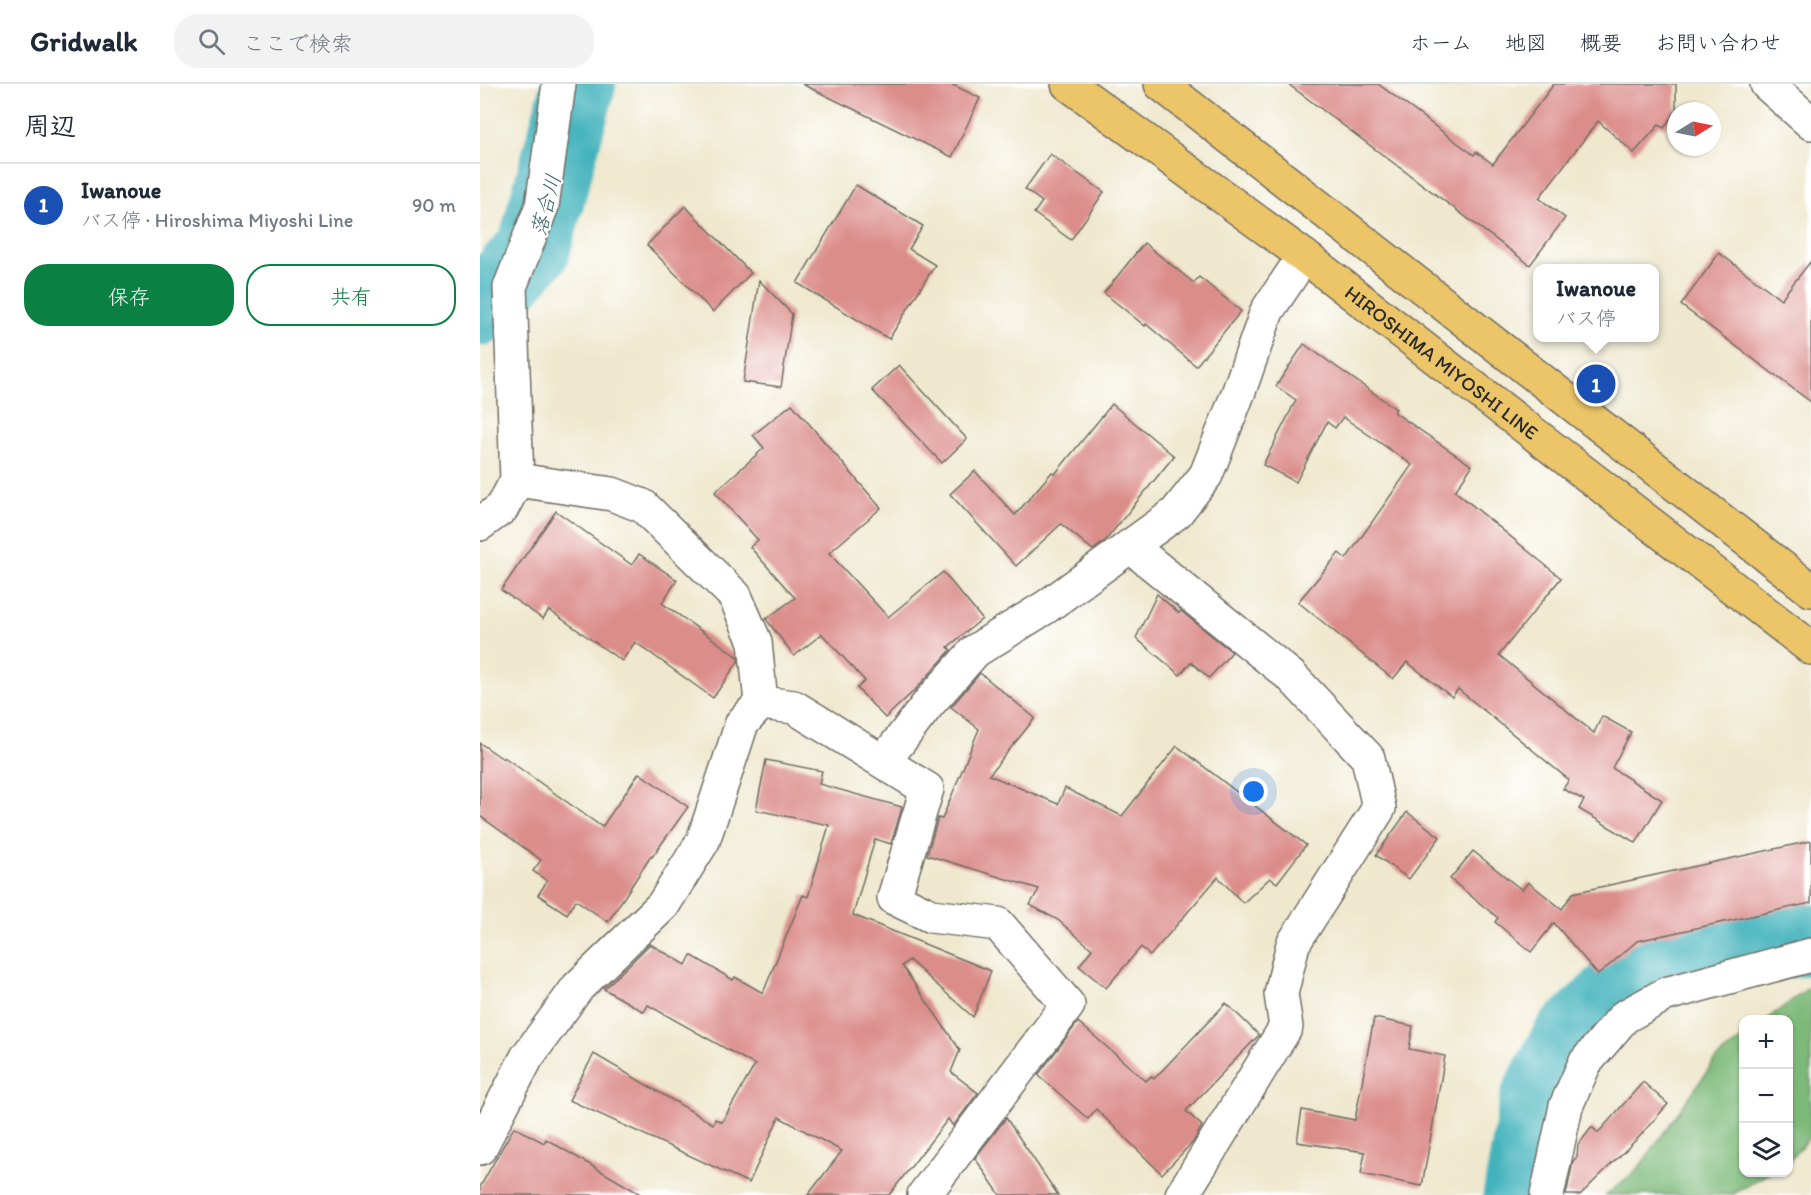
<!DOCTYPE html>
<html lang="ja">
<meta charset="utf-8">
<style>
body{margin:0;font-family:Itim,"Klee One",sans-serif;background:#f2f2f3;color:#1f2937}
.controls{position:absolute;right:18px;bottom:18px;display:grid;overflow:hidden;border-radius:12px;box-shadow:0 2px 4px #0004}
.controls button{width:54px;height:54px;display:grid;place-items:center;padding:0;border:0;border-bottom:2px solid #e0e1e3;background:#fff;color:#1f2937;font:30px sans-serif}
.compass{position:absolute;left:1187px;top:18px;width:54px;height:54px;border-radius:50%;background:#fff;box-shadow:0 2px 4px #0004;rotate:80deg}
.you{position:absolute;left:774px;top:708px;width:21px;height:21px;margin:-15px;border:4px solid #fff;border-radius:50%;background:#1a73e8;box-shadow:0 0 0 9px #1a73e833}
.badge{display:grid;place-items:center;width:39px;height:39px;border-radius:50%;background:#0b8043;color:#fff;font-size:20px;font-weight:700}
.pin{position:absolute;translate:-50% -50%;border:3px solid #fff;box-shadow:0 2px 6px #0006}
.popup{position:absolute;left:1053px;top:180px;width:126px;height:78px;box-sizing:border-box;display:grid;place-content:center;border-radius:12px;background:#fff;filter:drop-shadow(0 2px 4px #0005);font-size:20px;white-space:nowrap;color:#747a83}
.popup b{font-size:22px;color:#1f2937}
.popup::after{content:'';position:absolute;left:50%;top:100%;margin-left:-12px;border:12px solid transparent;border-top-color:#fff}
.list{margin:0;padding:0;list-style:none}
h2{display:flex;justify-content:space-between;align-items:center;height:78px;margin:0;padding:0 24px;font-size:26px}
h2 small{font-size:20px;font-weight:400;color:#747a83}
.list li{display:grid;grid-template-columns:39px 1fr auto;gap:18px;align-items:center;box-sizing:border-box;height:84px;padding:0 24px;border-top:2px solid #e0e1e3}
.list b{display:block;font-size:22px;white-space:nowrap}
.list p{margin:0;font-size:20px;white-space:nowrap;color:#747a83}
.list em{font-size:20px;font-style:normal;color:#747a83}
.actions{display:flex;gap:12px;padding:18px 24px}
.actions a{flex:1;padding:14px 0;border:2px solid #0b8043;border-radius:24px;text-align:center;font-size:21px;color:#0b8043}
.actions .main{background:#0b8043;color:#fff}
.icon{flex:none;width:33px;height:33px;fill:none;stroke:currentColor;stroke-width:2;stroke-linecap:round;stroke-linejoin:round}
.map{position:relative;flex:none;width:1331px;height:1111px;overflow:hidden}
header{display:flex;align-items:center;gap:36px;box-sizing:border-box;height:84px;padding:0 30px;background:#fff;border-bottom:2px solid #e0e1e3}
header strong{font-size:28px}
nav{display:flex;gap:33px;margin-inline-start:auto;font-size:21px}
.search{width:420px;height:54px;background:#f2f2f3;display:flex;align-items:center;gap:15px;box-sizing:border-box;padding:0 21px;border-radius:24px;color:#747a83;font-size:22px}
main{display:flex}
aside{flex:1;background:#fff}
.map>svg:first-child{display:block}
.forest{fill:#7db979;stroke:#547252;stroke-width:1.5}
.lines{fill:none;stroke-linecap:round;stroke-linejoin:round}
.river{stroke:#42b2bc;stroke-width:74}
.building{fill:#db8d8a}
.minor-casing{stroke:#706d64;stroke-width:36}
.tertiary-casing{stroke:#706d64;stroke-width:36}
.primary-casing{stroke:#706d64;stroke-width:36}
.minor{stroke:#fff;stroke-width:33}
.tertiary{stroke:#fff;stroke-width:33}
.primary{stroke:#edc569;stroke-width:33}
.labels{text-anchor:middle;stroke-width:4.5;stroke-linejoin:round;paint-order:stroke}
.street-label{font-size:20px;fill:#2b2b2b;stroke:#fff}
.water-label{font-size:21px;font-style:italic;fill:#346165;stroke:#fff}
</style>
<header>
<strong>Gridwalk</strong>
<div class="search"><svg class="icon" aria-label="search" viewBox="0 0 24 24"><circle cx="10" cy="10" r="6"/><path d="M15 15l6 6"/></svg>ここで検索</div>
<nav><a>ホーム</a><a>地図</a><a>概要</a><a>お問い合わせ</a></nav>
</header>
<main>
<aside>
<h2>周辺<small></small></h2>
<ul class="list">
<li><span class="badge" style="background:#1a4fb4">1</span><div><b>Iwanoue</b><p>バス停 · Hiroshima Miyoshi Line</p></div><em>90 m</em></li>
</ul>
<div class="actions"><a class="main">保存</a><a>共有</a></div>
</aside>
<div class="map">
<svg width="1331" height="1111" viewBox="0 0 1331 1111">
<rect width="100%" height="100%" fill="#fff"/>
<filter id="ink" filterUnits="userSpaceOnUse"><feTurbulence type="fractalNoise" baseFrequency=".0167" numOctaves="2"/><feDisplacementMap in="SourceGraphic" scale="12" xChannelSelector="R" yChannelSelector="G"/><feConvolveMatrix kernelMatrix="1 2 1 2 8 2 1 2 1" color-interpolation-filters="sRGB"/></filter>
<filter id="wash" filterUnits="userSpaceOnUse"><feTurbulence type="fractalNoise" baseFrequency=".008" numOctaves="4" result="noise"/><feDisplacementMap in="SourceGraphic" scale="24" xChannelSelector="R" yChannelSelector="G"/><feGaussianBlur stdDeviation="1.35" result="paint"/><feColorMatrix in="noise" values="0 0 0 0 0 0 0 0 0 0 0 0 0 0 0 0 0 1.4 0 .05"/><feComposite in="paint" operator="in"/></filter>
<g filter="url(#wash)">
<rect width="100%" height="100%" fill="#efe8ce"/>
<g class="forest">
<polygon points="1331,902 1331,1051 1309,1077 1308,936 1287,935"/>
<polygon points="1263,954 1264,1088 1289,1089 1252,1111 1126,1111 1158,1085 1236,975"/>
</g>
<g class="lines">
<g class="river">
<polyline points="0,225 54,164 99,0"/>
<polyline points="1040,1111 1057,1015 1088,956 1139,907 1193,882 1320,855"/>
</g>
</g>
<g id="blocks">
<g class="building">
<polygon points="322,0 471,0 500,14 472,73"/>
<polygon points="808,0 898,0 994,71 996,68 1013,80 1074,0 1196,0 1196,27 1184,44 1179,41 1154,69 1118,37 1059,114 1085,134 1050,181"/>
<polygon points="570,70 624,108 591,156 554,129 562,118 545,105"/>
<polygon points="376,101 443,142 429,165 455,181 409,255 317,199"/>
<polygon points="205,122 271,189 233,228 167,161"/>
<polygon points="664,159 714,199 719,193 761,227 716,282 666,240 665,242 624,209"/>
<polygon points="1239,169 1301,215 1331,177 1331,318 1201,221"/>
<polygon points="279,196 312,230 301,303 263,298"/>
<polygon points="824,260 916,325 914,328 992,382 975,407 1081,494 1019,571 1114,649 1122,632 1151,648 1132,684 1182,716 1156,759 1099,725 1104,716 1083,705 1089,696 978,605 972,613 927,578 913,595 818,518 859,469 866,475 932,381 863,333 855,344 847,338 816,398 783,381 816,316 796,302"/>
<polygon points="419,281 487,355 462,379 392,306"/>
<polygon points="312,320 401,424 349,469 408,533 463,488 502,535 468,563 471,566 435,606 405,634 377,604 385,597 342,550 314,572 286,535 315,514 270,463 278,456 235,408 284,364 273,351"/>
<polygon points="632,320 694,372 625,457 613,466 581,440 536,482 470,410 495,387 535,431 572,388 575,390"/>
<polygon points="76,427 152,481 159,470 197,496 182,519 258,573 258,578 233,614 155,558 142,577 69,526 63,535 21,506"/>
<polygon points="677,510 699,529 701,527 752,568 729,594 711,578 700,591 656,554"/>
<polygon points="500,589 555,634 509,691 578,720 585,704 642,732 697,662 826,761 797,799 790,794 763,819 738,793 670,872 661,863 626,904 599,882 612,865 578,836 550,821 559,805 447,771 458,734 462,735 499,645 471,623"/>
<polygon points="0,659 23,675 24,673 122,743 159,689 208,723 172,773 171,772 128,838 96,816 87,830 58,811 67,797 53,787 61,776 0,732"/>
<polygon points="286,676 342,687 339,700 422,723 411,760 395,755 373,831 511,887 493,933 429,876 422,882 480,966 471,988 498,1009 473,1042 468,1035 409,1111 328,1111 362,1067 299,1033 269,1099 89,1016 114,970 233,1040 235,1035 242,1038 275,981 168,921 164,928 124,905 170,860 206,881 211,871 253,896 255,893 283,909 323,811 328,813 349,741 276,726"/>
<polygon points="927,728 960,753 929,795 896,771"/>
<polygon points="1331,757 1331,819 1157,857 1118,891 1074,839 1051,868 1015,838 1018,834 970,795 993,767 1042,806 1048,798 1082,825 1093,809"/>
<polygon points="746,919 779,951 706,1027 722,1042 713,1058 682,1090 616,1025 608,1035 558,991 598,938 666,997 671,992 674,995"/>
<polygon points="894,934 933,942 929,965 965,972 942,1102 881,1090 885,1068 817,1058 822,1026 875,1036"/>
<polygon points="1163,998 1188,1020 1160,1052 1100,1111 1086,1111 1093,1077 1097,1073 1098,1061 1112,1043 1118,1049"/>
<polygon points="526,1034 578,1111 520,1111 495,1074"/>
<polygon points="34,1043 64,1059 66,1055 162,1111 0,1111 0,1103"/>
</g>
</g>
</g>
<g filter="url(#ink)">
<use href="#blocks" fill-opacity="0" stroke="#706d64" stroke-width="1.5"/>
<g class="lines">
<g class="minor-casing">
<g id="minor">
<polyline points="1287,0 1331,39"/>
<polyline points="37,396 132,410 163,422 255,512 275,558 281,619"/>
<polyline points="650,462 812,593 888,674 899,724 813,860 801,910 806,943 702,1111"/>
<polyline points="404,677 449,619 495,567 566,523 696,429 726,391 759,307 787,227 824,172"/>
<polyline points="0,1064 47,973 98,903 183,821 223,757 262,639 281,619 314,623 447,705 414,814 451,832 518,840 588,921 444,1111"/>
<polyline points="1067,1111 1086,1022 1105,979 1144,933 1186,910 1331,871"/>
</g>
</g>
<g class="tertiary-casing">
<polyline id="tertiary" points="0,440 22,424 37,396 30,203 62,122 79,0"/>
</g>
<g class="primary-casing">
<g id="primary">
<path id="s1" d="M588 0 824 172 1331 564"/>
<polyline points="681,0 1331,506"/>
</g>
</g>
<use href="#minor" class="minor"/>
<use href="#tertiary" class="tertiary"/>
<use href="#primary" class="primary"/>
</g>
</g>
<g class="labels">
<g class="street-label">
<text dy="7" stroke="none"><textPath href="#s1" startOffset="466">HIROSHIMA MIYOSHI LINE</textPath></text>
</g>
<g class="water-label">
<text transform="translate(66 121) rotate(-75)" y="7">落合川</text>
</g>
</g>
</svg>
<div class="controls">
<button>+</button>
<button>−</button>
<button><svg class="icon" aria-label="layers" viewBox="0 0 24 24"><path d="M12 4l9 5-9 5-9-5zM3 14l9 5 9-5"/></svg></button>
</div>
<svg class="compass" viewBox="-18 -18 36 36"><path d="M0-13l5 13h-10z" fill="#e53935"/><path d="M0 13l5-13h-10z" fill="#747a83"/></svg>
<div class="you"></div>
<div class="pin badge" style="left:1116px;top:300px;background:#1a4fb4">1</div>
<div class="popup"><b>Iwanoue</b>バス停</div>
</div>
</main>
